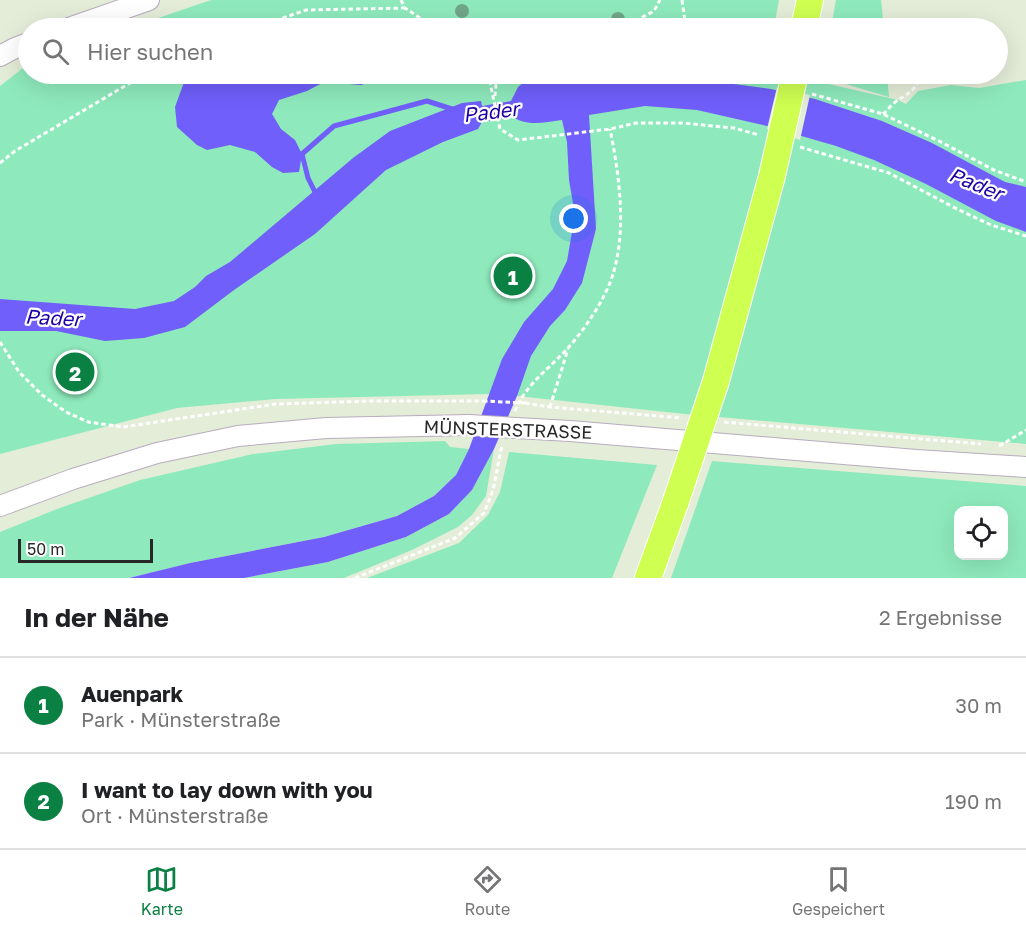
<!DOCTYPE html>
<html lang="de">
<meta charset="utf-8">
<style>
body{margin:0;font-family:"Golos Text",sans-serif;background:#f6f6f6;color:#202124}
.controls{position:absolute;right:18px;bottom:18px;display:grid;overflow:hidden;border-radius:12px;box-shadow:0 6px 24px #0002}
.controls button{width:54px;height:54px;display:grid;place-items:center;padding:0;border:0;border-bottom:2px solid #e0e0e0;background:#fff;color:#202124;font:30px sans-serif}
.scale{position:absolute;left:18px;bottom:15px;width:135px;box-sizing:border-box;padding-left:6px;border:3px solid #282828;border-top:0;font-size:16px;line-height:21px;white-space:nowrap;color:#282828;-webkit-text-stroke:4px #fff;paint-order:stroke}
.you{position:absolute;left:574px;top:219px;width:21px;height:21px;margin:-15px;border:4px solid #fff;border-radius:50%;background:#1a73e8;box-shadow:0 0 0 9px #1a73e833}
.badge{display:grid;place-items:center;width:39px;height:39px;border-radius:50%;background:#0b8043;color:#fff;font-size:20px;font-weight:700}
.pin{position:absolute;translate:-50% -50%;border:3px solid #fff;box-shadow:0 2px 6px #0006}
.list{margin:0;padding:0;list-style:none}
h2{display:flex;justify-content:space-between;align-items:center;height:78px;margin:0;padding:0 24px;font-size:26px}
h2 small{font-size:20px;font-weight:400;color:#757577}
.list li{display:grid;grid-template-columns:39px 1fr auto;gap:18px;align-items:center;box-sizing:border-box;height:96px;padding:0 24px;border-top:2px solid #e0e0e0}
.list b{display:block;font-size:22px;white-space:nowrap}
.list p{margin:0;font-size:20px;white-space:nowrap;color:#757577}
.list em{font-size:20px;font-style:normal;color:#757577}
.icon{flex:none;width:33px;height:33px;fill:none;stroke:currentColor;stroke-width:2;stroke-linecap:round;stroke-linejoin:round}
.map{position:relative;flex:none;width:1026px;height:578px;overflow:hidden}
.search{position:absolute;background:#fff;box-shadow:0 6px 24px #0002;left:18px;right:18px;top:18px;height:66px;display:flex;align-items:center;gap:15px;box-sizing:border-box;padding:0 21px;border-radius:33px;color:#757577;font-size:22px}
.sheet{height:270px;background:#fff}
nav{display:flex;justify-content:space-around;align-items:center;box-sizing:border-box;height:84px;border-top:2px solid #e0e0e0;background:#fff;font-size:16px;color:#757577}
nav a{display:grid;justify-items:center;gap:3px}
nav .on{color:#0b8043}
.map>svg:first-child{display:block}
.green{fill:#8eeabc;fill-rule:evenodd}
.water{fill:#705ffb}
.pier{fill:#e4edd8}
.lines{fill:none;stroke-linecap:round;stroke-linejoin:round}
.stream{stroke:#705ffb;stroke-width:5}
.secondary-casing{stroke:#b8acbe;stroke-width:22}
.highway-casing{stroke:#fff;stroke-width:28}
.path{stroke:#fff;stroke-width:3;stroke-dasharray:4.5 3;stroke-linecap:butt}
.secondary{stroke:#fff;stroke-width:20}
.highway{stroke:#cfff51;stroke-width:26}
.secondary-bridge-casing{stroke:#b8acbe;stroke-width:22;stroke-linecap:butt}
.highway-bridge-casing{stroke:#fff;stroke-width:28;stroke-linecap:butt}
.path-bridge{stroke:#fff;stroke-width:3;stroke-dasharray:4.5 3;stroke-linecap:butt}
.secondary-bridge{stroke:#fff;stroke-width:20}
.highway-bridge{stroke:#cfff51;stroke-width:26}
.tree{fill:#70a68a}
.labels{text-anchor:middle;stroke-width:4.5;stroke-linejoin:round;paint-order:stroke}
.street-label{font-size:18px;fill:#282828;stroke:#fff}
.water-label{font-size:20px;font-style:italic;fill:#1f00a5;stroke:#fff}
</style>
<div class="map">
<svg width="1026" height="578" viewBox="0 0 1026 578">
<rect width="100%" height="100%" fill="#e4edd8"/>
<g class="green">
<polygon points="211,0 779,0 774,28 129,28"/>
<polygon points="836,0 881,0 884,28 831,28"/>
<polygon points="28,64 28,74 785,74 898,100 906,104 918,91 951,85 979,88 1026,80 1026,444 685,414 517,396 489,394 275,399 177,408 0,454 0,86"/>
<polygon points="823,74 887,74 889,97 822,77"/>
<polygon points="445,441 450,447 469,449 456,475 434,496 397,516 324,537 190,563 129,578 0,578 0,532 57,509 140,480 253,454 336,444"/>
<polygon points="494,449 486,496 472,515 458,527 412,550 344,578 244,578 328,562 406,537 449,514 472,490"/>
<polygon points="509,452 657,465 612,578 367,578 459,543 488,515 500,492"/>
<path d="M712 461 1026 486V578H671ZM958 511H1004V556H958Z"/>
</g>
<g class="water">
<polygon points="187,74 385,74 384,78 361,85 324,82 307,91 279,100 272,114 281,129 295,140 302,154 299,172 283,173 272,167 255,152 230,145 207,150 197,145 177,127 175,107"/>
<path d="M533 74H659L771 89 815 99 882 121 932 143 1005 182 1026 187V232L996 221 926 184 874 160 836 146 767 126 697 110 645 106 589 115 596 229 582 283 565 310 550 326 531 356 517 396 494 449 472 490 449 514 406 537 328 562 244 578H129L190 563 324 537 397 516 434 496 456 475 469 449 502 359 524 322 553 289 567 261 575 215 569 180 567 142 562 120C544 122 529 127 513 117L482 122 478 129 443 142 386 170 315 234 234 290 185 327 144 338 105 341 56 331H0V299L135 309 174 301 195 287 206 276 230 262 353 158 390 131 462 103 481 101 482 106 511 101 518 87Z"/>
</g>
<polygon class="pier" points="777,87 810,95 800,140 767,129"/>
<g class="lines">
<polyline class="stream" points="317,196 308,178 302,154 334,126 427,101 455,110"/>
<g class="secondary-casing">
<g id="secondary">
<polyline points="69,28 149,0"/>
<polyline points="0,56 15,48 28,43"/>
<polyline points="516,428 570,431 916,460 1026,467"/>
<polyline points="0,506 73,479 157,453 238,436 326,428 469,425"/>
</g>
</g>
<g class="highway-casing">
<g id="highway">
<polyline points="804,28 810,0"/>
<polyline points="716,381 772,176"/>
<polyline points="648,578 676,501"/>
</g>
</g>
<g class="path">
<polyline points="401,0 405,8 435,28"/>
<polyline points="682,0 686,28"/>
<polyline points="254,28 306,10 405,8"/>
<polyline points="622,28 654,11 660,0"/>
<polyline points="486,74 489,78 500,129 518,140 610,129 636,123 682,123 734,128 759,135"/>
<polyline points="742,74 771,82"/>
<polyline points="812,94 883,114 939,141 994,170 1026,182"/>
<polyline points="495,96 496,84 501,74"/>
<path d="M883 114C887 111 890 106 894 103 907 93 917 92 919 74"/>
<polyline points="800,147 889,173 957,209 991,225 1026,236"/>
<polyline points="0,163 15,151 135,80 149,74"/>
<polyline points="0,342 19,372 42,395 66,412 88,422 123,427 276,404 372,401 483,401"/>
<polyline points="525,403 550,407 682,418"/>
<polyline points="550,407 568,349"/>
<path d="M515 411C525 385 550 368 568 348 585 329 606 298 613 274 627 229 619 174 610 129"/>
<polyline points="724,422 981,444"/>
<polyline points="999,445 1001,445 1026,430"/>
<polyline points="355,578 455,538 484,513 493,490 502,445"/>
</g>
<use href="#secondary" class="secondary"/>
<use href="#highway" class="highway"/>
<g class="secondary-bridge-casing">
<polyline id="secondary-bridge" points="469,425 516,428"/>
</g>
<g class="highway-bridge-casing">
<g id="highway-bridge">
<polyline points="772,176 795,74"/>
<polyline points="676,501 716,381"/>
</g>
</g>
<polyline class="path-bridge" points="483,401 525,403"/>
<use href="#secondary-bridge" class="secondary-bridge"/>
<use href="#highway-bridge" class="highway-bridge"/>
</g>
<g class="tree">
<circle cx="462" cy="11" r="7"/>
<circle cx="618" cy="19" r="7"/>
</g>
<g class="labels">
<g class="street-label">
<text transform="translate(508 430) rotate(2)" y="6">MÜNSTERSTRASSE</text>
</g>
<g class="water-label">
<text transform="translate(491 112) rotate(-7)" y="7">Pader</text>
<text transform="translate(976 184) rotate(22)" y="7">Pader</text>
<text transform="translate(53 318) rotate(3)" y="7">Pader</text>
</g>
</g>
</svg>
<div class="controls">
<button><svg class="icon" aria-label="locate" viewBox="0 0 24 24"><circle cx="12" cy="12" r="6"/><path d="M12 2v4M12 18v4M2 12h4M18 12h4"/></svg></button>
</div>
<div class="scale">50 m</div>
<div class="you"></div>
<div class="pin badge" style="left:513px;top:276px">1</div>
<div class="pin badge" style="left:75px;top:372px">2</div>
<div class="search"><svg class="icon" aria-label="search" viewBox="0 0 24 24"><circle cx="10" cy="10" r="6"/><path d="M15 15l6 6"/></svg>Hier suchen</div>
</div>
<section class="sheet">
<h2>In der Nähe<small>2 Ergebnisse</small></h2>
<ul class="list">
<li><span class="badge">1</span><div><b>Auenpark</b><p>Park · Münsterstraße</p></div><em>30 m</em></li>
<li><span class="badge">2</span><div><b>I want to lay down with you</b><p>Ort · Münsterstraße</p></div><em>190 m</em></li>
</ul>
</section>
<nav>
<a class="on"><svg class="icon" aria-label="map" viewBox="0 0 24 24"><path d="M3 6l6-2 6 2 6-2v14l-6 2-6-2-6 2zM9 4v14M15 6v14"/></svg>Karte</a>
<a><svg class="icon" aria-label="directions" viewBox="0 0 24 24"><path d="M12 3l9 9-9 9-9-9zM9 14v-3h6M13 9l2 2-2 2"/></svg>Route</a>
<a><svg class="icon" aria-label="saved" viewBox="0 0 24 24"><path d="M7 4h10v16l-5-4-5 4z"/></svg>Gespeichert</a>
</nav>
